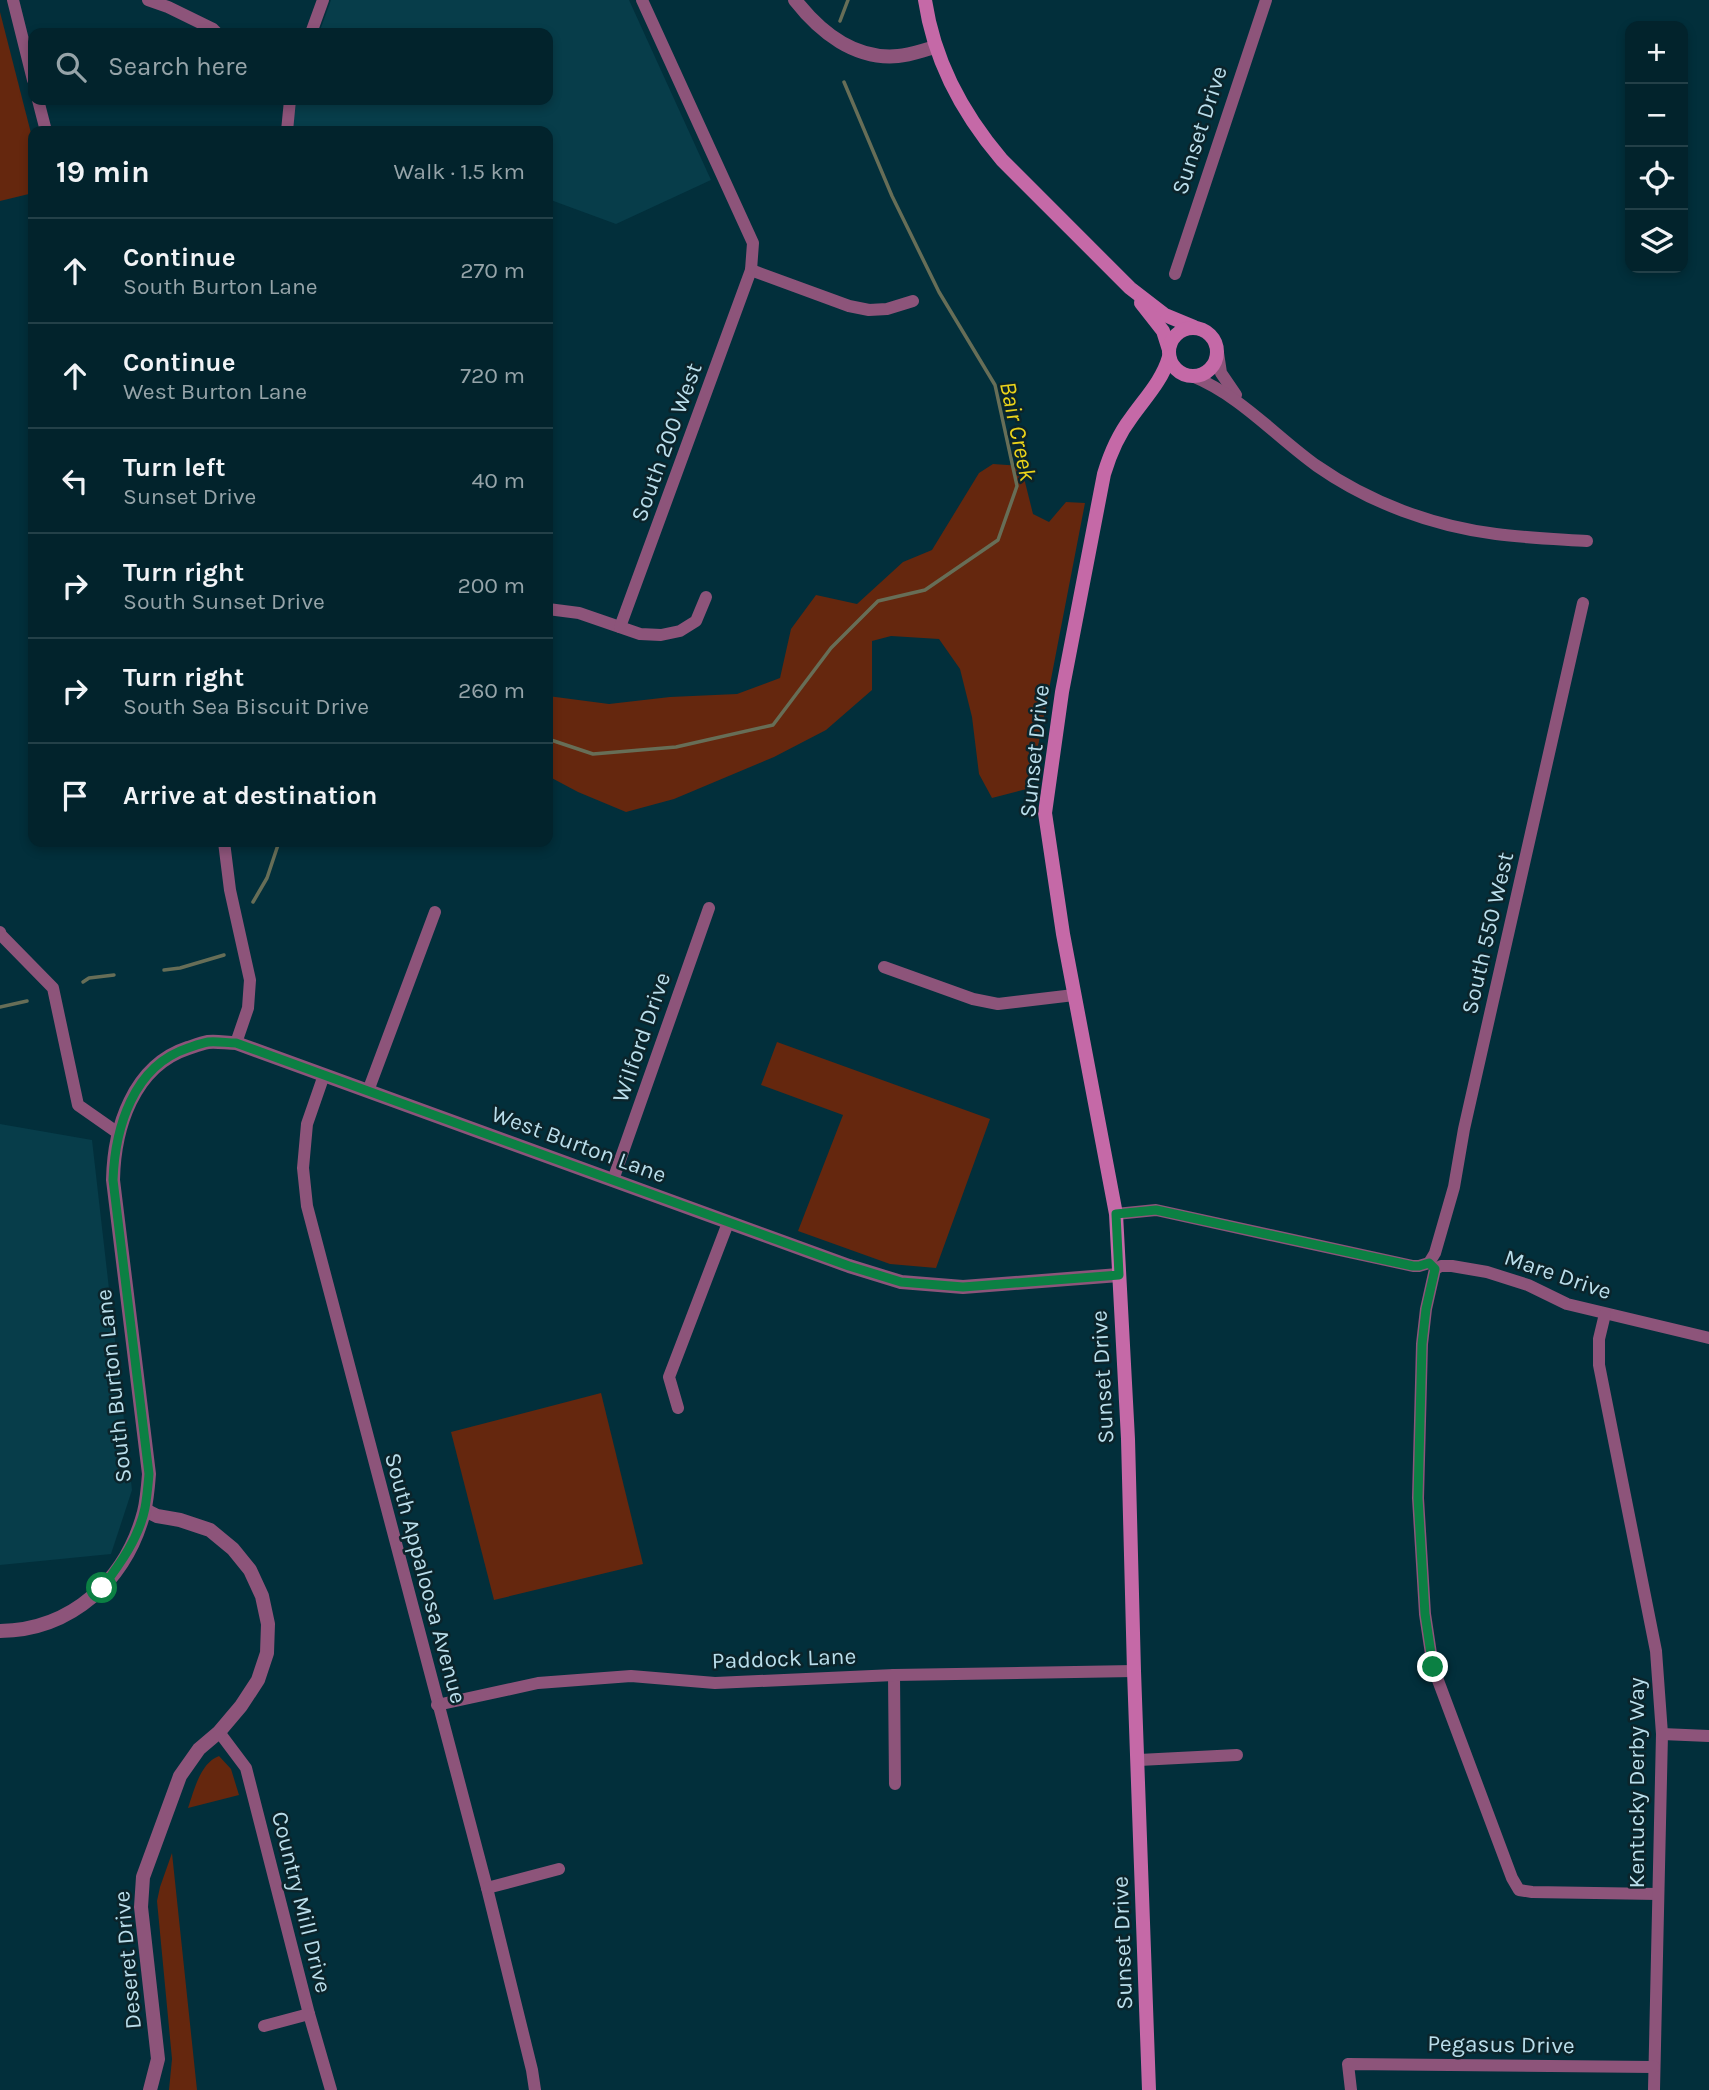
<!DOCTYPE html>
<meta charset="utf-8">
<style>
body{margin:0;font-family:Karla,sans-serif;background:#102f38;color:#f1f3f6}
.controls{position:absolute;right:21px;top:21px;display:grid;overflow:hidden;border-radius:14px;box-shadow:0 4px 10px #0003}
.controls button{width:63px;height:63px;display:grid;place-items:center;padding:0;border:0;border-bottom:2px solid #234048;background:#02232c;color:#f1f3f6;font:35px sans-serif}
.stop{position:absolute;width:21px;height:21px;margin:-16px;border:5px solid #0b8043;border-radius:50%;background:#fff}
.stop.end{background:#0b8043;border-color:#fff;box-shadow:0 2px 7px #0008}
.list{margin:0;padding:0;list-style:none}
h2{display:flex;justify-content:space-between;align-items:center;height:91px;margin:0;padding:0 28px;font-size:30px}
h2 small{font-size:23px;font-weight:400;color:#96a4a9}
.list li{display:grid;grid-template-columns:46px 1fr auto;gap:21px;align-items:center;box-sizing:border-box;height:105px;padding:0 28px;border-top:2px solid #234048}
.list b{display:block;font-size:26px;white-space:nowrap}
.list p{margin:0;font-size:23px;white-space:nowrap;color:#96a4a9}
.list em{font-size:23px;font-style:normal;color:#96a4a9}
.icon{flex:none;width:38px;height:38px;fill:none;stroke:currentColor;stroke-width:2;stroke-linecap:round;stroke-linejoin:round}
.map{position:relative;flex:none;width:1709px;height:2090px;overflow:hidden}
.search{position:absolute;background:#02232c;box-shadow:0 4px 10px #0003;left:28px;top:28px;width:525px;height:77px;display:flex;align-items:center;gap:18px;box-sizing:border-box;padding:0 24px;border-radius:14px;color:#96a4a9;font-size:26px}
.panel{position:absolute;background:#02232c;box-shadow:0 4px 10px #0003;left:28px;top:126px;width:525px;height:721px;border-radius:14px}
.map>svg:first-child{display:block}
.built{fill:#073d4a}
.green{fill:#65270e}
.lines{fill:none;stroke-linecap:round;stroke-linejoin:round}
.stream{stroke:#676e57;stroke-width:3.5}
.minor{stroke:#8d547a;stroke-width:12}
.tertiary{stroke:#8d547a;stroke-width:14}
.secondary{stroke:#c569a7;stroke-width:14}
.route{stroke:#0b8043;stroke-width:9}
.labels{text-anchor:middle;stroke-width:5;stroke-linejoin:round;paint-order:stroke}
.street-label{font-size:23px;fill:#badeeb;stroke:#0b242b}
.water-label{font-size:24px;font-style:italic;fill:#ebd31a;stroke:#0b242b}
</style>
<div class="map">
<svg width="1709" height="2090" viewBox="0 0 1709 2090">
<rect width="100%" height="100%" fill="#022f3b"/>
<g class="built">
<polygon points="331,0 629,0 711,180 616,224 548,199 548,131 291,131 295,100 548,100 548,33 319,33"/>
<polygon points="0,1124 92,1140 132,1490 111,1554 0,1565"/>
</g>
<g class="green">
<polygon points="0,12 33,141 33,193 0,201"/>
<polygon points="993,464 1021,466 1033,514 1049,522 1066,502 1085,503 1030,788 992,798 979,774 972,717 960,669 939,639 891,636 872,641 872,690 826,730 774,757 674,799 626,812 578,792 548,776 548,696 609,704 670,697 737,694 780,678 791,629 816,595 857,604 903,562 932,550 979,473"/>
<polygon points="777,1042 990,1119 936,1268 890,1264 798,1231 843,1115 761,1085"/>
<polygon points="601,1393 643,1564 494,1600 451,1432"/>
<path d="M219 1756 231 1769 239 1795 188 1808C194 1791 200 1763 219 1756Z"/>
<polygon points="172,1853 197,2090 169,2090 172,2059 157,1901 160,1887"/>
</g>
<g class="lines">
<g class="stream">
<polyline points="840,21 848,0"/>
<polyline points="548,739 593,754 676,747 773,725 831,648 878,601 925,590 998,540 1017,486 995,385 939,292 892,196 844,82"/>
<polyline points="253,902 267,878 279,842"/>
<polyline points="164,970 180,968 224,955"/>
<polyline points="83,982 89,978 114,975"/>
<polyline points="0,1007 27,1001"/>
</g>
<g class="minor">
<polyline points="13,0 33,80"/>
<polyline points="148,0 168,7 213,29 217,33"/>
<polyline points="311,33 323,0"/>
<polyline points="38,100 46,131"/>
<polyline points="287,131 290,100"/>
<polyline points="751,270 849,306 869,310 887,309 913,301"/>
<polyline points="1175,274 1266,0"/>
<polyline points="1218,353 1221,373 1236,395"/>
<path d="M1192 376C1241 396 1275 436 1317 466 1370 503 1433 526 1496 534 1526 538 1556 539 1587 541"/>
<polyline points="548,609 579,613 640,634 661,635 680,631 696,621 706,597"/>
<polyline points="620,627 751,270 753,243 642,0"/>
<polyline points="224,842 230,890 250,980 248,1008 236,1043"/>
<polyline points="0,932 1,935 53,988 78,1105 118,1133"/>
<polyline points="884,967 973,999 998,1004 1074,995"/>
<polyline points="324,1075 307,1124 303,1168 307,1206 487,1888 532,2070 535,2090"/>
<polyline points="368,1091 435,912"/>
<polyline points="613,1180 709,908"/>
<polyline points="1116,1214 1156,1210 1413,1266 1419,1266 1429,1263"/>
<polyline points="1429,1263 1435,1253 1454,1187 1464,1129 1583,603"/>
<polyline points="1435,1269 1426,1309 1422,1344 1418,1498 1425,1614 1433,1667 1512,1878 1519,1890 1532,1892 1658,1894"/>
<polyline points="1435,1269 1441,1266 1452,1266 1487,1272 1528,1285 1567,1304 1709,1338"/>
<polyline points="1605,1314 1599,1339 1599,1365 1656,1651 1662,1734 1654,2090"/>
<polyline points="678,1408 669,1377 728,1223"/>
<polyline points="894,1675 895,1784"/>
<polyline points="437,1705 538,1683 631,1676 715,1683 894,1675 1134,1671"/>
<polyline points="219,1732 246,1768 309,2014 331,2090"/>
<polyline points="1662,1734 1709,1736"/>
<polyline points="1139,1760 1237,1755"/>
<polyline points="487,1888 559,1869"/>
<polyline points="264,2026 309,2014"/>
<polyline points="1351,2090 1348,2064 1654,2067"/>
</g>
<g class="tertiary">
<path d="M795 0C820 32 855 60 898 56 911 55 923 50 936 47"/>
<polyline points="145,1510 157,1516 180,1520 210,1530 233,1549 250,1570 262,1596 268,1624 267,1653 258,1680 241,1706 219,1732 199,1749 180,1776 143,1877 141,1907 158,2059 150,2090"/>
<path d="M0 1631C72 1630 126 1580 144 1512 147 1500 148 1487 149 1474L113 1180C114 1128 133 1066 188 1048 194 1046 202 1043 208 1042 217 1041 227 1043 236 1043L849 1266 901 1282 963 1287 1119 1275"/>
</g>
<g class="secondary">
<path d="M925 0C934 61 962 113 1002 160L1130 288 1165 315 1194 327"/>
<polyline points="1141,303 1163,331 1169,350"/>
<circle cx="1193" cy="352" r="24"/>
<path d="M1149 2090 1134 1671 1128 1439 1116 1214 1063 934 1045 813 1062 692 1104 474C1110 454 1118 435 1131 418 1145 398 1162 381 1169 357"/>
</g>
</g>
<g class="lines">
<path class="route" d="M102 1588C120 1564 139 1538 145 1508 147 1497 148 1485 149 1474L113 1180C115 1128 133 1066 188 1048 194 1046 202 1043 208 1042 217 1041 227 1043 236 1043L849 1266 901 1282 963 1287 1119 1275 1116 1214 1156 1210 1413 1266H1419L1429 1263 1435 1269 1426 1309 1422 1344 1418 1498 1425 1614 1433 1667"/>
</g>
<g class="labels">
<g class="street-label">
<text transform="translate(1199 130) rotate(-72)" y="8">Sunset Drive</text>
<text transform="translate(666 442) rotate(-70)" y="8">South 200 West</text>
<text transform="translate(1034 751) rotate(-84)" y="8">Sunset Drive</text>
<text transform="translate(1487 933) rotate(-77)" y="8">South 550 West</text>
<text transform="translate(641 1037) rotate(-71)" y="8">Wilford Drive</text>
<text transform="translate(579 1144) rotate(20)" y="8">West Burton Lane</text>
<text transform="translate(1558 1274) rotate(19)" y="8">Mare Drive</text>
<text transform="translate(1102 1377) rotate(-93)" y="8">Sunset Drive</text>
<text transform="translate(113 1386) rotate(-96)" y="8">South Burton Lane</text>
<text transform="translate(426 1578) rotate(75)" y="8">South Appaloosa Avenue</text>
<text transform="translate(784 1658) rotate(-2)" y="8">Paddock Lane</text>
<text transform="translate(1636 1783) rotate(-90)" y="8">Kentucky Derby Way</text>
<text transform="translate(302 1902) rotate(76)" y="8">Country Mill Drive</text>
<text transform="translate(1122 1943) rotate(-92)" y="8">Sunset Drive</text>
<text transform="translate(127 1960) rotate(-95)" y="8">Deseret Drive</text>
<text transform="translate(1501 2044) rotate(1)" y="8">Pegasus Drive</text>
</g>
<g class="water-label">
<text transform="translate(1018 431) rotate(78)" y="8">Bair Creek</text>
</g>
</g>
</svg>
<div class="controls">
<button>+</button>
<button>−</button>
<button><svg class="icon" aria-label="locate" viewBox="0 0 24 24"><circle cx="12" cy="12" r="6"/><path d="M12 2v4M12 18v4M2 12h4M18 12h4"/></svg></button>
<button><svg class="icon" aria-label="layers" viewBox="0 0 24 24"><path d="M12 4l9 5-9 5-9-5zM3 14l9 5 9-5"/></svg></button>
</div>
<div class="stop" style="left:102px;top:1588px"></div>
<div class="stop end" style="left:1433px;top:1667px"></div>
<div class="search"><svg class="icon" aria-label="search" viewBox="0 0 24 24"><circle cx="10" cy="10" r="6"/><path d="M15 15l6 6"/></svg>Search here</div>
<section class="panel">
<h2>19 min<small>Walk · 1.5 km</small></h2>
<ul class="list">
<li><svg class="icon" aria-label="ahead" viewBox="0 0 24 24"><path d="M12 20V5M6 11l6-6 6 6"/></svg><div><b>Continue</b><p>South Burton Lane</p></div><em>270 m</em></li>
<li><svg class="icon" aria-label="ahead" viewBox="0 0 24 24"><path d="M12 20V5M6 11l6-6 6 6"/></svg><div><b>Continue</b><p>West Burton Lane</p></div><em>720 m</em></li>
<li><svg class="icon" aria-label="left" viewBox="0 0 24 24"><path d="M17 20v-9H6M10 6l-5 5 5 5"/></svg><div><b>Turn left</b><p>Sunset Drive</p></div><em>40 m</em></li>
<li><svg class="icon" aria-label="right" viewBox="0 0 24 24"><path d="M7 20v-9h11M14 6l5 5-5 5"/></svg><div><b>Turn right</b><p>South Sunset Drive</p></div><em>200 m</em></li>
<li><svg class="icon" aria-label="right" viewBox="0 0 24 24"><path d="M7 20v-9h11M14 6l5 5-5 5"/></svg><div><b>Turn right</b><p>South Sea Biscuit Drive</p></div><em>260 m</em></li>
<li><svg class="icon" aria-label="arrive" viewBox="0 0 24 24"><path d="M6 21V4h12l-3 4 3 4H6"/></svg><div><b>Arrive at destination</b></div></li>
</ul>
</section>
</div>
